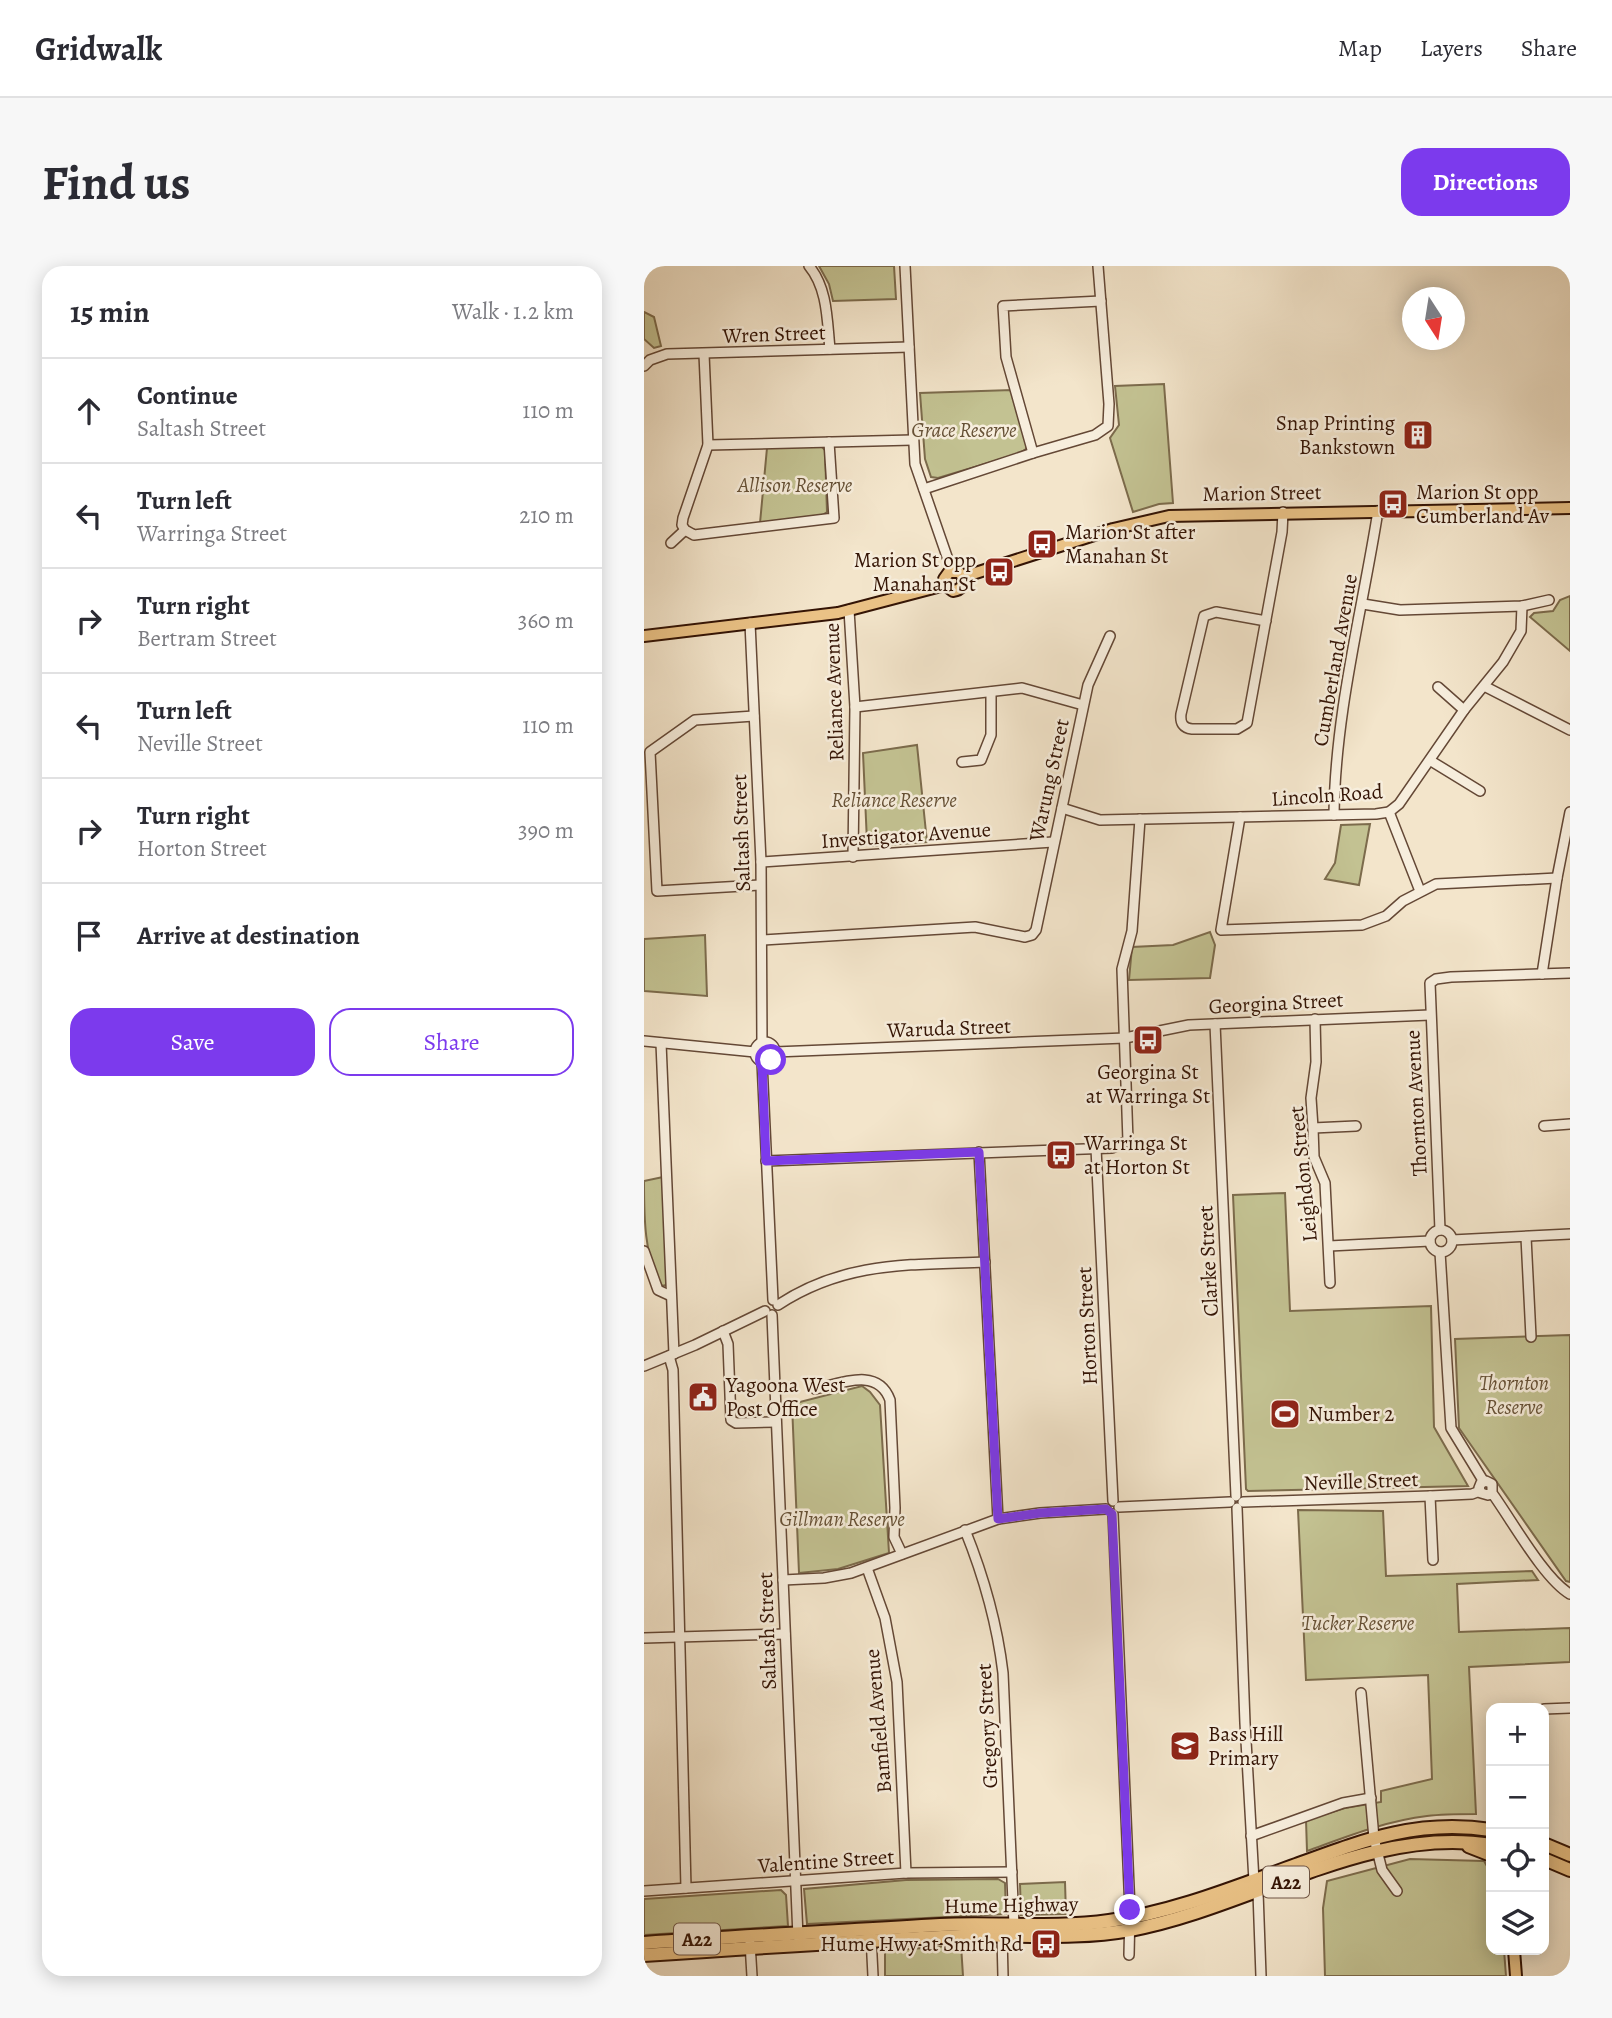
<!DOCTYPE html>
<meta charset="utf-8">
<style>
body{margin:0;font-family:Alegreya,serif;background:#f7f7f7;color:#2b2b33}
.controls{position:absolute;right:21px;bottom:21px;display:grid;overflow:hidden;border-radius:14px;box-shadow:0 4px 18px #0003}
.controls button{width:63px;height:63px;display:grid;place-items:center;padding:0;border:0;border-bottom:2px solid #e1e1e2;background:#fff;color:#2b2b33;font:35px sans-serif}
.compass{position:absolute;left:758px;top:21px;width:63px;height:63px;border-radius:50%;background:#fff;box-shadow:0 4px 18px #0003;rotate:168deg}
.stop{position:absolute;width:21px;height:21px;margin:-16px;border:5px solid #7c3aed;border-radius:50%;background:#fff}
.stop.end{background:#7c3aed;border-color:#fff;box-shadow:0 2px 7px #0008}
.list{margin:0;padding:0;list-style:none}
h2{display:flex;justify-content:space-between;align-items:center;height:91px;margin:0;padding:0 28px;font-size:30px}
h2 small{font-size:23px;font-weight:400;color:#7c7c81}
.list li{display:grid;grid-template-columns:46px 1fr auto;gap:21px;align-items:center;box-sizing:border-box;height:105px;padding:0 28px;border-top:2px solid #e1e1e2}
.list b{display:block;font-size:26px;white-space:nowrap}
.list p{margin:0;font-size:23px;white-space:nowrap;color:#7c7c81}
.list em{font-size:23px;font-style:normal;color:#7c7c81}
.actions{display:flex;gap:14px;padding:21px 28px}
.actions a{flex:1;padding:16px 0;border:2px solid #7c3aed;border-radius:21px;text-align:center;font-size:24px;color:#7c3aed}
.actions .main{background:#7c3aed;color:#fff}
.icon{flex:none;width:38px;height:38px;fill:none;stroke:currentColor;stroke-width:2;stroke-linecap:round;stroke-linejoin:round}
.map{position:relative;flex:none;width:926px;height:1710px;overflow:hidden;border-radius:21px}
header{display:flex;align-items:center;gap:42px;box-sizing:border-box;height:98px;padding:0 35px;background:#fff;border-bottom:2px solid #e1e1e2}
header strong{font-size:33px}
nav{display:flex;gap:38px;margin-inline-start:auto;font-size:24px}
.intro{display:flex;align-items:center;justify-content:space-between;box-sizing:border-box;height:168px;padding:0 42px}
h1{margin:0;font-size:49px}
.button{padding:18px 32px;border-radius:21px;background:#7c3aed;color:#fff;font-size:24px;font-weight:700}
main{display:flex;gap:42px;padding:0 42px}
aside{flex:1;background:#fff;border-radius:21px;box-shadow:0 4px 18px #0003}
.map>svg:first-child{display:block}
.green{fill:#c3c292;stroke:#7c6b4c;stroke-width:2}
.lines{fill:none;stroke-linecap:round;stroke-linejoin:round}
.minor-casing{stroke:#644836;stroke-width:12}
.major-casing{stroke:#341405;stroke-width:14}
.highway-casing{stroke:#341405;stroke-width:16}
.minor{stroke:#f7eedd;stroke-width:9}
.major{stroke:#eac286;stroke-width:10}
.highway{stroke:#eac286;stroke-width:12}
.route{stroke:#7c3aed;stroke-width:9}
.labels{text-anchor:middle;stroke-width:5;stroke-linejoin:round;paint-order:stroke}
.shield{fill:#f7eedd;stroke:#6e5546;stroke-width:2}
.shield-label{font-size:19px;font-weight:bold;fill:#341405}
.street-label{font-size:21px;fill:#341405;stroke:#f7eedd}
.poi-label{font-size:21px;fill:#341405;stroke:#f7eedd;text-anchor:start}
.park-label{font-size:21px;font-style:italic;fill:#665136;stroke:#f7eedd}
</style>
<header>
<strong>Gridwalk</strong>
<nav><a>Map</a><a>Layers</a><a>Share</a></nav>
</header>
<div class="intro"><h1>Find us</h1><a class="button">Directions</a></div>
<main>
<aside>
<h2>15 min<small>Walk · 1.2 km</small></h2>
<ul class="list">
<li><svg class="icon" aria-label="ahead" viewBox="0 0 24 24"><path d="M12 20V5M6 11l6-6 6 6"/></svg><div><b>Continue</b><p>Saltash Street</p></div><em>110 m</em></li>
<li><svg class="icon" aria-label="left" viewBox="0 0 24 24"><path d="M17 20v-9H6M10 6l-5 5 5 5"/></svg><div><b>Turn left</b><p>Warringa Street</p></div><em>210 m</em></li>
<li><svg class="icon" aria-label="right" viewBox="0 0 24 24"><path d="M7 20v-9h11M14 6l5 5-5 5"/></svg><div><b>Turn right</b><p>Bertram Street</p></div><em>360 m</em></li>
<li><svg class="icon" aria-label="left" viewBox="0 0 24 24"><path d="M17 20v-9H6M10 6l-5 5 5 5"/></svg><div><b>Turn left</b><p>Neville Street</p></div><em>110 m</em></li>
<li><svg class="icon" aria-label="right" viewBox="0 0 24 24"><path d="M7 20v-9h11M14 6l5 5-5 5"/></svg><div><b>Turn right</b><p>Horton Street</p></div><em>390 m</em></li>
<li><svg class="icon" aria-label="arrive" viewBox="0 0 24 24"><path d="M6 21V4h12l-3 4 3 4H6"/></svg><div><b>Arrive at destination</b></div></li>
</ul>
<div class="actions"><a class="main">Save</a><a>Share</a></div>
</aside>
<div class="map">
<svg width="926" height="1710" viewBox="0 0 926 1710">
<rect width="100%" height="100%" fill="#f3e5cb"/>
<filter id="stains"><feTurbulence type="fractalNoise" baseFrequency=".00286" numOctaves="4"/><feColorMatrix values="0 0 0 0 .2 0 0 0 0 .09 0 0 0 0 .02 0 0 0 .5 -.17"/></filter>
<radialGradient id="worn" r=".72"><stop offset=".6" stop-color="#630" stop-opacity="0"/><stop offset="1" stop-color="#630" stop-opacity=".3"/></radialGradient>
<g class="green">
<polygon points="175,0 250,0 252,33 189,35 185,18"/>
<polygon points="0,46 10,51 17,80 10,82 0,73"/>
<polygon points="520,118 529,237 515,238 489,246 466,172 475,159 471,120"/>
<polygon points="368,124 383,178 382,183 374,188 294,212 287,211 281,193 276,127"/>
<polygon points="177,180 181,184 183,246 177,250 116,257 123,182"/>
<polygon points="926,330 926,385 886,351 890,347 909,345 916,334"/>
<polygon points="273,479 283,576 227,580 223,576 219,487"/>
<polygon points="726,558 715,619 681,613 691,597 697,559"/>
<polygon points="566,666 571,679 566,712 485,714 488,681 529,679"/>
<polygon points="61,669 63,730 0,725 0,673"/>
<path d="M19 911 23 1014 22 1019 18 1020C0 992 0 950 0 915Z"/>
<polygon points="641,927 646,1045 787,1040 790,1161 824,1220 604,1225 602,1223 589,929"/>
<polygon points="926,1069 926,1316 922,1315 815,1162 811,1073"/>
<polygon points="218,1120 226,1126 236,1139 245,1287 194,1303 155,1307 148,1138"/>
<path d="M654 1244 739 1245 742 1310 888 1305 894 1314 813 1318 815 1366 926 1362V1396L825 1401 832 1548C816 1548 799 1548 783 1550 741 1555 702 1571 663 1585L662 1554 701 1542 737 1536V1525L788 1513 784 1409 662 1414Z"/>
<polygon points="766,1593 840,1595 847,1607 847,1684 860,1684 862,1710 681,1710 679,1642 683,1615"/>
<polygon points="354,1613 361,1617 362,1648 163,1658 160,1623 262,1614"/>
<polygon points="421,1616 422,1648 377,1649 376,1618"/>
<polygon points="137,1624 142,1629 144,1660 0,1669 0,1633"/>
<polygon points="317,1679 319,1710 241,1710 241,1685"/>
</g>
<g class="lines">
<g class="minor-casing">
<g id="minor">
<path d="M165 0C184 23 183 55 186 83"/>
<polyline points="261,0 271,198 308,305"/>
<polyline points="60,88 64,179 39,252 38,259 41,264 50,269 190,252 185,176"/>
<polyline points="0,100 6,94 23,88 265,81"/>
<polyline points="64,179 269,174"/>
<polyline points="389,187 362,91 359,40 457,35"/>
<polyline points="280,223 389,187 451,169 464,160 465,138 454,0"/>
<polyline points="27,277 41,264"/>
<polyline points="719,338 756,344 878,340 905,334"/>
<polyline points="205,344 211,441 209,591"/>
<path d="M622 355 572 346 560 350 537 448C536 457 539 462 548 463H593L603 457 638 266 639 246"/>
<polyline points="106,357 117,596 118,777"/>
<polyline points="840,420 926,464"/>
<polyline points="794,421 820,444"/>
<polyline points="211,441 378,422 439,439"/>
<polyline points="110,450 51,454 6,486 13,625 116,619"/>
<polyline points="787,495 836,525"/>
<polyline points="318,496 337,494 347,469 347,426"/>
<polyline points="418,542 456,554 732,548 745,546 755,538 820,444 859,396 877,365 878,340"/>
<polyline points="745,546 776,625"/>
<path d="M690 549C691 447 718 346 734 245"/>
<polyline points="596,551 577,664 718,659 742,650 759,635 792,618 913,612"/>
<polyline points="117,596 409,576"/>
<polyline points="119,674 331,661 381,671 388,669 392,664 444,419 466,370"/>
<polyline points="898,708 913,612 926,546"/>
<polyline points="671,753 672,796 667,832 669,862 670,891 681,917 686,1017"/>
<polyline points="571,758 592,1230"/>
<polyline points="0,775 111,786"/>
<circle cx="121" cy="786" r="10"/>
<polyline points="17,777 30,1088"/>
<polyline points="131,786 481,772 545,759 786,749"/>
<polyline points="118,796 129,1034"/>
<polyline points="900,860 926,858"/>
<polyline points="669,862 712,860"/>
<polyline points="452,882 469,1235"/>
<polyline points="335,886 354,1253"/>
<polyline points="122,895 468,882 484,875 478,703 488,665 496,553"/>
<polyline points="796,964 786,717 792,713 807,711 926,707"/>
<circle cx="797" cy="975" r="11"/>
<polyline points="882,971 887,1071"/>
<polyline points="808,974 926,968"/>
<polyline points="685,980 786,975"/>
<polyline points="0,985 14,1024 27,1030"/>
<polyline points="796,986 807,1162 840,1216"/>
<path d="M134 1039C201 995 265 999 341 996"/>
<polyline points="128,1049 154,1671"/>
<polyline points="79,1065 84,1078 87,1154 92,1157 132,1156"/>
<polyline points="25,1090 29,1104 42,1622"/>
<polyline points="0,1100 51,1079 121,1045"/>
<path d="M171 1123C198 1117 234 1101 246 1134L251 1242 250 1271 258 1288"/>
<path d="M848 1227 844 1229 837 1227 835 1222 837 1217 842 1215 848 1218V1227C867 1253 900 1313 926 1328"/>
<polyline points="786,1230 789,1294"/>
<polyline points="599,1236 786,1230 828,1228 836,1225"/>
<polyline points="475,1241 586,1236"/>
<polyline points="593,1242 601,1457 610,1615"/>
<polyline points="469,1248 486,1644 485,1689"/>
<path d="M321 1264C340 1311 353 1357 359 1407L370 1659"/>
<polyline points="223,1302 241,1352 253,1416 262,1607"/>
<polyline points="139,1314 180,1312 207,1307 354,1253 396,1247 462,1243"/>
<polyline points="0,1372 141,1368"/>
<polyline points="717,1427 730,1572 738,1604 753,1625"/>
<polyline points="900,1443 926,1442"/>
<polyline points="607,1570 699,1537 727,1532"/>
<polyline points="0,1625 262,1607 368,1606"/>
<polyline points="614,1626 617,1710"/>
<polyline points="227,1670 229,1710"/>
<polyline points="358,1670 359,1710"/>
<polyline points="106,1677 108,1710"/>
</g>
</g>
<g class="major-casing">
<g id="major">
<polyline points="319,311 469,263 525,250 926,242"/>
<polyline points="301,319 300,313 305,306 315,306 319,311"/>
<path d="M301 319 309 325C317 324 321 319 319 311"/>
<polyline points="0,370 194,347 301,319"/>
<polyline points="824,1581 847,1590"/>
<polyline points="870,1684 872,1710"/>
</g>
</g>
<g class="highway-casing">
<g id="highway">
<polyline points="900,1578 926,1589"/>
<polyline points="900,1593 926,1604"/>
<path d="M0 1677C99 1670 197 1665 296 1659 352 1656 409 1663 465 1655 530 1646 591 1621 652 1599 720 1574 774 1553 847 1564"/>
<path d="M0 1689C105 1682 211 1675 317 1670 373 1668 430 1674 486 1664 605 1642 725 1559 847 1579"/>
</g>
</g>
<use href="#minor" class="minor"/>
<use href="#major" class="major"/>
<use href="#highway" class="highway"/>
</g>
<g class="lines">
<polyline class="route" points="127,794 118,796 122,895 335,886 354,1253 396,1247 462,1243 468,1248 486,1644"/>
</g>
<defs>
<g id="building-square" transform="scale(1.575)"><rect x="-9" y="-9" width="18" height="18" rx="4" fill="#8f2418" stroke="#f7eedd"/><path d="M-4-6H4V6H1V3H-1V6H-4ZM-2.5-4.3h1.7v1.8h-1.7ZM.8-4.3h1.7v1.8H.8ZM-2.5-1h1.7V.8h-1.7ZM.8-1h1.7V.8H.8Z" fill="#fff"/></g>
<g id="bus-square" transform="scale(1.575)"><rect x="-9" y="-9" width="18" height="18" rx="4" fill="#8f2418" stroke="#f7eedd"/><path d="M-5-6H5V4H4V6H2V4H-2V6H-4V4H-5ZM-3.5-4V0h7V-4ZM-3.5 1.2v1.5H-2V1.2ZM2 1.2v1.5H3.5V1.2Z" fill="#fff"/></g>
<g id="civic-square" transform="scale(1.575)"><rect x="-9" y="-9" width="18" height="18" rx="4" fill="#8f2418" stroke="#f7eedd"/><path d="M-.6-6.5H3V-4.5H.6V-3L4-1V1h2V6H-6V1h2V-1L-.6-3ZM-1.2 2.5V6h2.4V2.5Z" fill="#fff"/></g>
<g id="stadium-square" transform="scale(1.575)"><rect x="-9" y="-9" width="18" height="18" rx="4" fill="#8f2418" stroke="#f7eedd"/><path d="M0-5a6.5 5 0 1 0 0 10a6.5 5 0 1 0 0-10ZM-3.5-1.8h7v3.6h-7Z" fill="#fff"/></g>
<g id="school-square" transform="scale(1.575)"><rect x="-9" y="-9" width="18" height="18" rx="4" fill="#8f2418" stroke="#f7eedd"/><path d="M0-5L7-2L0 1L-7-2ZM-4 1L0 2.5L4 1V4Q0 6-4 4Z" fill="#fff"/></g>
</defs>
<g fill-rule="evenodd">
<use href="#building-square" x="774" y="169"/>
<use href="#bus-square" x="749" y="238"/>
<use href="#bus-square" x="398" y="278"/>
<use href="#bus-square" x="355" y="306"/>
<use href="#bus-square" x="504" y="774"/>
<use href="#bus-square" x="417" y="889"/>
<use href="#civic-square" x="59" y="1131"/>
<use href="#stadium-square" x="641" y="1148"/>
<use href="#school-square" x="541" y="1480"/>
<use href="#bus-square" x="402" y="1678"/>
</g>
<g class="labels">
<g class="shield">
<rect x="619" y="1600.5" width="46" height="31" rx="5"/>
<rect x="30" y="1657.5" width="46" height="31" rx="5"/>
</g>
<g class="shield-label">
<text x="642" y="1623">A22</text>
<text x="53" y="1680">A22</text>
</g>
<g class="street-label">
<text transform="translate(130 68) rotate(-2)" y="7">Wren Street</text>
<text transform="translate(618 227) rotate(-1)" y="7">Marion Street</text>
<text transform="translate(691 394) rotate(-80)" y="7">Cumberland Avenue</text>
<text transform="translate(190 426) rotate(-92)" y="7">Reliance Avenue</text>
<text transform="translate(405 514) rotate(-78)" y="7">Warung Street</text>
<text transform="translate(683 529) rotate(-4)" y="7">Lincoln Road</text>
<text transform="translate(97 567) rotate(-92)" y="7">Saltash Street</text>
<text transform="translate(262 569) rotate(-4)" y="7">Investigator Avenue</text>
<text transform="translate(632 737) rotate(-3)" y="7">Georgina Street</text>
<text transform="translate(305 762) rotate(-2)" y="7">Waruda Street</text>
<text transform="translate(772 837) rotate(-93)" y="7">Thornton Avenue</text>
<text transform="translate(659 908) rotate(-96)" y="7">Leighdon Street</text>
<text transform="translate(564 995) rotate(-93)" y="7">Clarke Street</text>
<text transform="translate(443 1060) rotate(-93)" y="7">Horton Street</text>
<text transform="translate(717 1215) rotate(-2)" y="7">Neville Street</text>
<text transform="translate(123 1365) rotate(-92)" y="7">Saltash Street</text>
<text transform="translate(234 1455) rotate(-95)" y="7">Bamfield Avenue</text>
<text transform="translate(343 1460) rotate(-93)" y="7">Gregory Street</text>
<text transform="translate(182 1595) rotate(-4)" y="7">Valentine Street</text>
<text transform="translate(367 1639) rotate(-1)" y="7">Hume Highway</text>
</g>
<g class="poi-label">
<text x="751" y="164" text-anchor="end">Snap Printing<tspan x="751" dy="24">Bankstown</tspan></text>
<text x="772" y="233">Marion St opp<tspan x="772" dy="24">Cumberland Av</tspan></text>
<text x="421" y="273">Marion St after<tspan x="421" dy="24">Manahan St</tspan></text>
<text x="332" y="301" text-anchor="end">Marion St opp<tspan x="332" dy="24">Manahan St</tspan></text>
<text x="504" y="813" text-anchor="middle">Georgina St<tspan x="504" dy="24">at Warringa St</tspan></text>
<text x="440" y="884">Warringa St<tspan x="440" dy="24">at Horton St</tspan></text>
<text x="82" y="1126">Yagoona West<tspan x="82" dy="24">Post Office</tspan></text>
<text x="664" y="1155">Number 2</text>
<text x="564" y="1475">Bass Hill<tspan x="564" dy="24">Primary</tspan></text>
<text x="379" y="1685" text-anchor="end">Hume Hwy at Smith Rd</text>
</g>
<g class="park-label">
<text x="320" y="171">Grace Reserve</text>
<text x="151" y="226">Allison Reserve</text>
<text x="250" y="541">Reliance Reserve</text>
<text x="870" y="1124">Thornton<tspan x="870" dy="24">Reserve</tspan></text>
<text x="198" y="1260">Gillman Reserve</text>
<text x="714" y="1364">Tucker Reserve</text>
</g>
</g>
<rect width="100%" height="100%" filter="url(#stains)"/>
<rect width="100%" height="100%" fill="url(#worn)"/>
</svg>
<div class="controls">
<button>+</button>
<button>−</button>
<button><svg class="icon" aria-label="locate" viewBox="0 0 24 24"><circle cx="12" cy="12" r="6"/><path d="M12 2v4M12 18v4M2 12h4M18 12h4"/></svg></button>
<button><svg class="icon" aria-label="layers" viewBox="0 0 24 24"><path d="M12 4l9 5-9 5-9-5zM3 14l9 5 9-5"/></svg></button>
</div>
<svg class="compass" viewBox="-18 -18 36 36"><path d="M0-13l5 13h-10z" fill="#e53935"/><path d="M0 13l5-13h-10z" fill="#7c7c81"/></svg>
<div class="stop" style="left:127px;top:794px"></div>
<div class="stop end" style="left:486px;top:1644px"></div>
</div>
</main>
